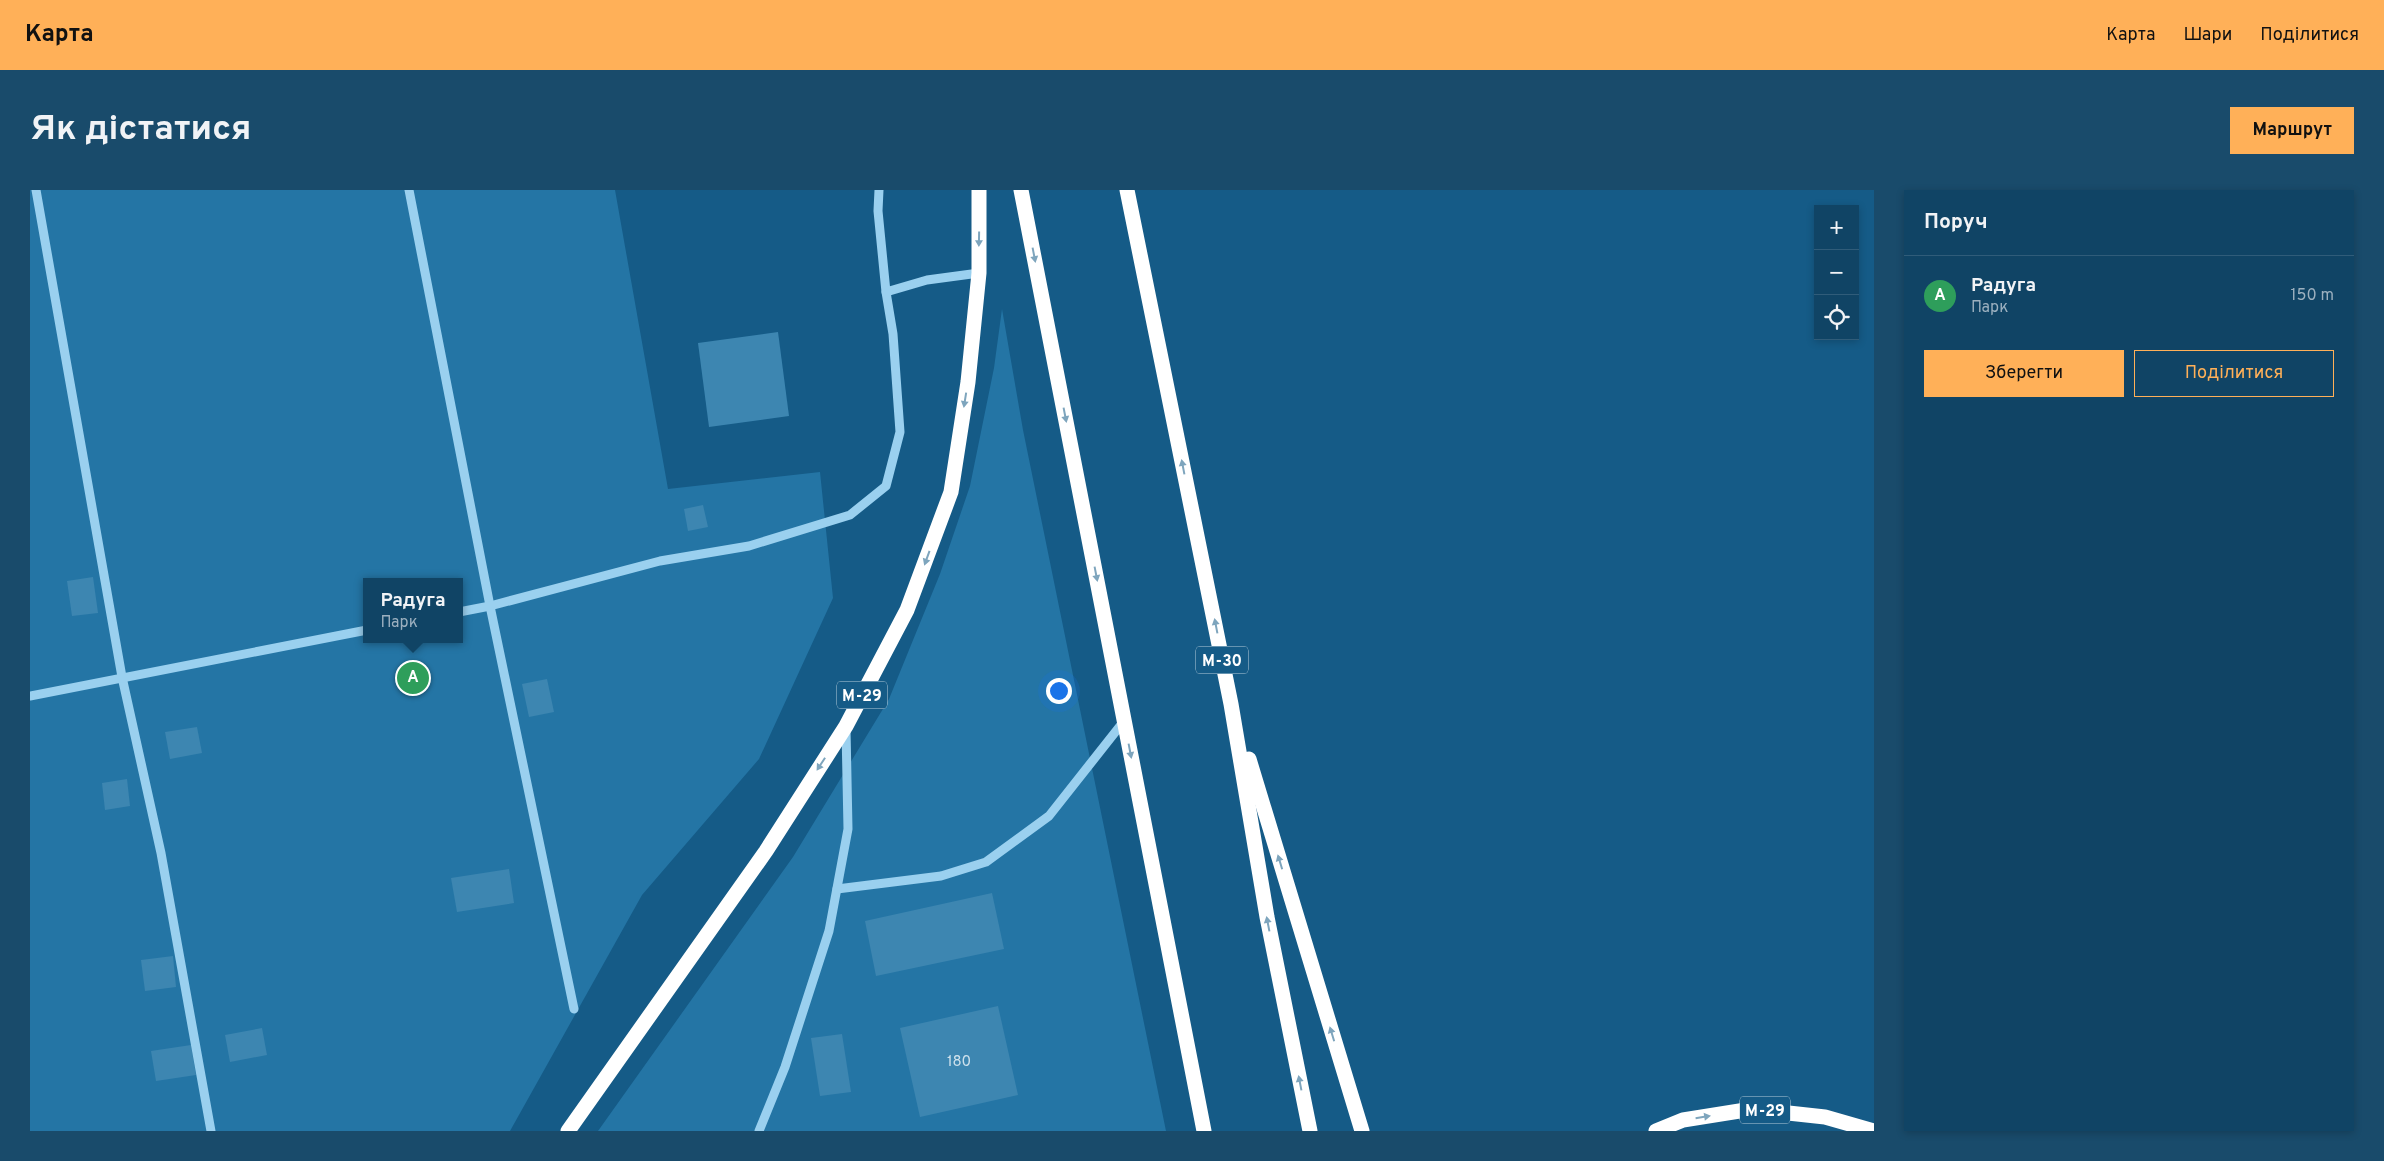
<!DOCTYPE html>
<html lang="uk">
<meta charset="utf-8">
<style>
body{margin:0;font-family:Overpass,sans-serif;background:#194b6b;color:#f1f3f6}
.controls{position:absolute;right:15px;top:15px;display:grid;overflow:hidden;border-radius:0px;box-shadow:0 2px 8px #0003}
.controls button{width:45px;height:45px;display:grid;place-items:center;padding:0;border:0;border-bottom:1px solid #305c79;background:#104465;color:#f1f3f6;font:25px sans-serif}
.you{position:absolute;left:1028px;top:500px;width:18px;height:18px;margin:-12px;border:4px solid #fff;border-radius:50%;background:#1a73e8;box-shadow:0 0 0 8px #1a73e833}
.badge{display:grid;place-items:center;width:32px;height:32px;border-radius:50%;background:#ffb058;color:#fff;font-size:16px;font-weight:700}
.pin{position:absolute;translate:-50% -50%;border:2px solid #fff;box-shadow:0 1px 5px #0006}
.popup{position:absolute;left:333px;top:388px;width:100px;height:65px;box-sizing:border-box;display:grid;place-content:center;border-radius:0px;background:#104465;filter:drop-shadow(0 1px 4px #0005);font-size:16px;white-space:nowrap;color:#9cb0bf}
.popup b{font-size:19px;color:#f1f3f6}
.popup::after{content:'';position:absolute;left:50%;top:100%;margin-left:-10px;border:10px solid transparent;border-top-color:#104465}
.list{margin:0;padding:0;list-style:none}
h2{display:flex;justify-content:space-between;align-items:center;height:65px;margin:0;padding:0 20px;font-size:21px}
h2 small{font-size:16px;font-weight:400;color:#9cb0bf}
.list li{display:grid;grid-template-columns:32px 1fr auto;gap:15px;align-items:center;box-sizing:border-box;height:80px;padding:0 20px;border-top:1px solid #305c79}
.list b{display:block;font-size:19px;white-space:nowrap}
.list p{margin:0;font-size:16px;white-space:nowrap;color:#9cb0bf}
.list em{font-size:16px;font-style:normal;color:#9cb0bf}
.actions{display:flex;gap:10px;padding:15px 20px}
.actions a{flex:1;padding:11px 0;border:1px solid #ffb058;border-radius:0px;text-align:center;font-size:18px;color:#ffb058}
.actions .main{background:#ffb058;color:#111}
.icon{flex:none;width:28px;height:28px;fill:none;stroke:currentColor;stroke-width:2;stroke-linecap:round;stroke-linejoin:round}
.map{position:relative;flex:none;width:1844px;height:941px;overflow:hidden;border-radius:0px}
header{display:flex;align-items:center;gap:30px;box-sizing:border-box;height:70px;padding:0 25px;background:#ffb058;color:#111}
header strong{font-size:24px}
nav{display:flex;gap:28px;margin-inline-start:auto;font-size:18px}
.intro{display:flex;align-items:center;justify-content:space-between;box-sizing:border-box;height:120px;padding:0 30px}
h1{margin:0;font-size:35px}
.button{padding:12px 22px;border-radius:0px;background:#ffb058;color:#111;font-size:18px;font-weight:700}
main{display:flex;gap:30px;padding:0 30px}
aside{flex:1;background:#104465;border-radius:0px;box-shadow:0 2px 8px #0003}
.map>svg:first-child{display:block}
.green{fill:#2475a5;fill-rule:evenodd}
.building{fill:#3d86b1}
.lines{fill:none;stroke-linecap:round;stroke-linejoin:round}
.minor{stroke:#9ad0ef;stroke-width:9}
.highway{stroke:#fff;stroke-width:15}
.oneway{fill:#7ea5bd}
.labels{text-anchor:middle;stroke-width:4.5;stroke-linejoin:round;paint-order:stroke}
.number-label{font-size:15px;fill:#cee1ec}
.shield{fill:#155b87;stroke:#b9cedb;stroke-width:1}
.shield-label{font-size:16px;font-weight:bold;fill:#fff}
</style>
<header>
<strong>Карта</strong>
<nav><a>Карта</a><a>Шари</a><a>Поділитися</a></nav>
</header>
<div class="intro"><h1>Як дістатися</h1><a class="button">Маршрут</a></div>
<main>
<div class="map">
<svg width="1844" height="941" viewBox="0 0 1844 941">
<rect width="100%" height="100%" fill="#155b87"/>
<g class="green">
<path d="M0 0H585L638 299 790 282 803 408 729 569 612 705 480 941H0ZM337 392H429V449H337Z"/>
<polygon points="972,119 993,240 1136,941 568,941 763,667 859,509 910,384 940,296 964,178"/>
</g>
<g class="building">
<polygon points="748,142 759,226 679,237 668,153"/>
<polygon points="673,315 678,337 658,341 654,319"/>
<polygon points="63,387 68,423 42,426 37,391"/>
<polygon points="517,489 524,522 499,527 492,494"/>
<polygon points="167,537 172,563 140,569 135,542"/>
<polygon points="97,589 100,616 75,620 72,593"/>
<polygon points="479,679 484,713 427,722 421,688"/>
<polygon points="962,703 974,759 846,786 835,731"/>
<polygon points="143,766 146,797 115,801 111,770"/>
<polygon points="968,816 988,905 890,927 870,838"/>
<polygon points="232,838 237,865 200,872 195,845"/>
<polygon points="812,844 821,902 790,906 781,848"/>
<polygon points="161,855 166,885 126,891 121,861"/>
</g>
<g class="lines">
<g class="minor">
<polyline points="6,0 92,487 131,663 181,941"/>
<polyline points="379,0 460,416 544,819"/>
<polyline points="856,102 897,90 949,83"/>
<polyline points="429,422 460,416 630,371 719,356 820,325 856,296 870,242 863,144 856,102 848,21 849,0"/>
<polyline points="0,506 337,440"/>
<polyline points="807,699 911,686 956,672 1019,626 1094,531"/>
<polyline points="729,941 755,877 799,741 818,639 816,539"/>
</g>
<g class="highway">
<polyline points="991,0 1174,941"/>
<polyline points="1097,0 1201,514 1237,727 1280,941"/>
<polyline points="1219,569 1332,941"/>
<polyline points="538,941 736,661 816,536 877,420 921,302 938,192 949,83 949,0"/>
<polyline points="1626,941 1653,930 1722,919 1795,927 1844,941"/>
</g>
</g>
<defs><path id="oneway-solid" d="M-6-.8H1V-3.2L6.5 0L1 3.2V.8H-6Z" transform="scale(1.25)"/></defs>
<g class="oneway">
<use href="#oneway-solid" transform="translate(949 49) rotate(91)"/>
<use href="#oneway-solid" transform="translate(1004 65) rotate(79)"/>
<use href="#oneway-solid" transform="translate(935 210) rotate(99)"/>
<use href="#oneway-solid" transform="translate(1035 225) rotate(79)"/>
<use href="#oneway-solid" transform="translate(1153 277) rotate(-101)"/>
<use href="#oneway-solid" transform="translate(897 368) rotate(110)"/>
<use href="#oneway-solid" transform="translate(1066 384) rotate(79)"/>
<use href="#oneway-solid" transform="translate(1186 436) rotate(-101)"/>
<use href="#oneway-solid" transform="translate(1100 561) rotate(79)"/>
<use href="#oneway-solid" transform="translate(791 574) rotate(123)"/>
<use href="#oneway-solid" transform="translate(1250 672) rotate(-107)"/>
<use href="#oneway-solid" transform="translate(1238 734) rotate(-101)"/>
<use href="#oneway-solid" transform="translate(1302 844) rotate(-107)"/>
<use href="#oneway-solid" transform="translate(1270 893) rotate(-101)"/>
<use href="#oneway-solid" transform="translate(1673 927) rotate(-9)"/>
</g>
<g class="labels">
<g class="number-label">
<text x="929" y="876">180</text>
</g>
<g class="shield">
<rect x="1166" y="456.5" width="52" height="27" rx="4"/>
<rect x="807" y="491.5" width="50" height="27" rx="4"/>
<rect x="1710" y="906.5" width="50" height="27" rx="4"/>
</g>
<g class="shield-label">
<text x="1192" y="476">М-30</text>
<text x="832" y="511">М-29</text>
<text x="1735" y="926">М-29</text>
</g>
</g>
</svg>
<div class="controls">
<button>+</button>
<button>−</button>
<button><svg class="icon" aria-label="locate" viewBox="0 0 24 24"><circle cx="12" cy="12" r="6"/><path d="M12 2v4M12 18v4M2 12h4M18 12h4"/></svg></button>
</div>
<div class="you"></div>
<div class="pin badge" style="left:383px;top:488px;background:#2e9e5b">A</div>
<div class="popup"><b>Радуга</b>Парк</div>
</div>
<aside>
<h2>Поруч<small></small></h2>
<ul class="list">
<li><span class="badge" style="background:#2e9e5b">A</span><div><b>Радуга</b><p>Парк</p></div><em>150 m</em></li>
</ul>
<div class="actions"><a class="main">Зберегти</a><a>Поділитися</a></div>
</aside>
</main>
